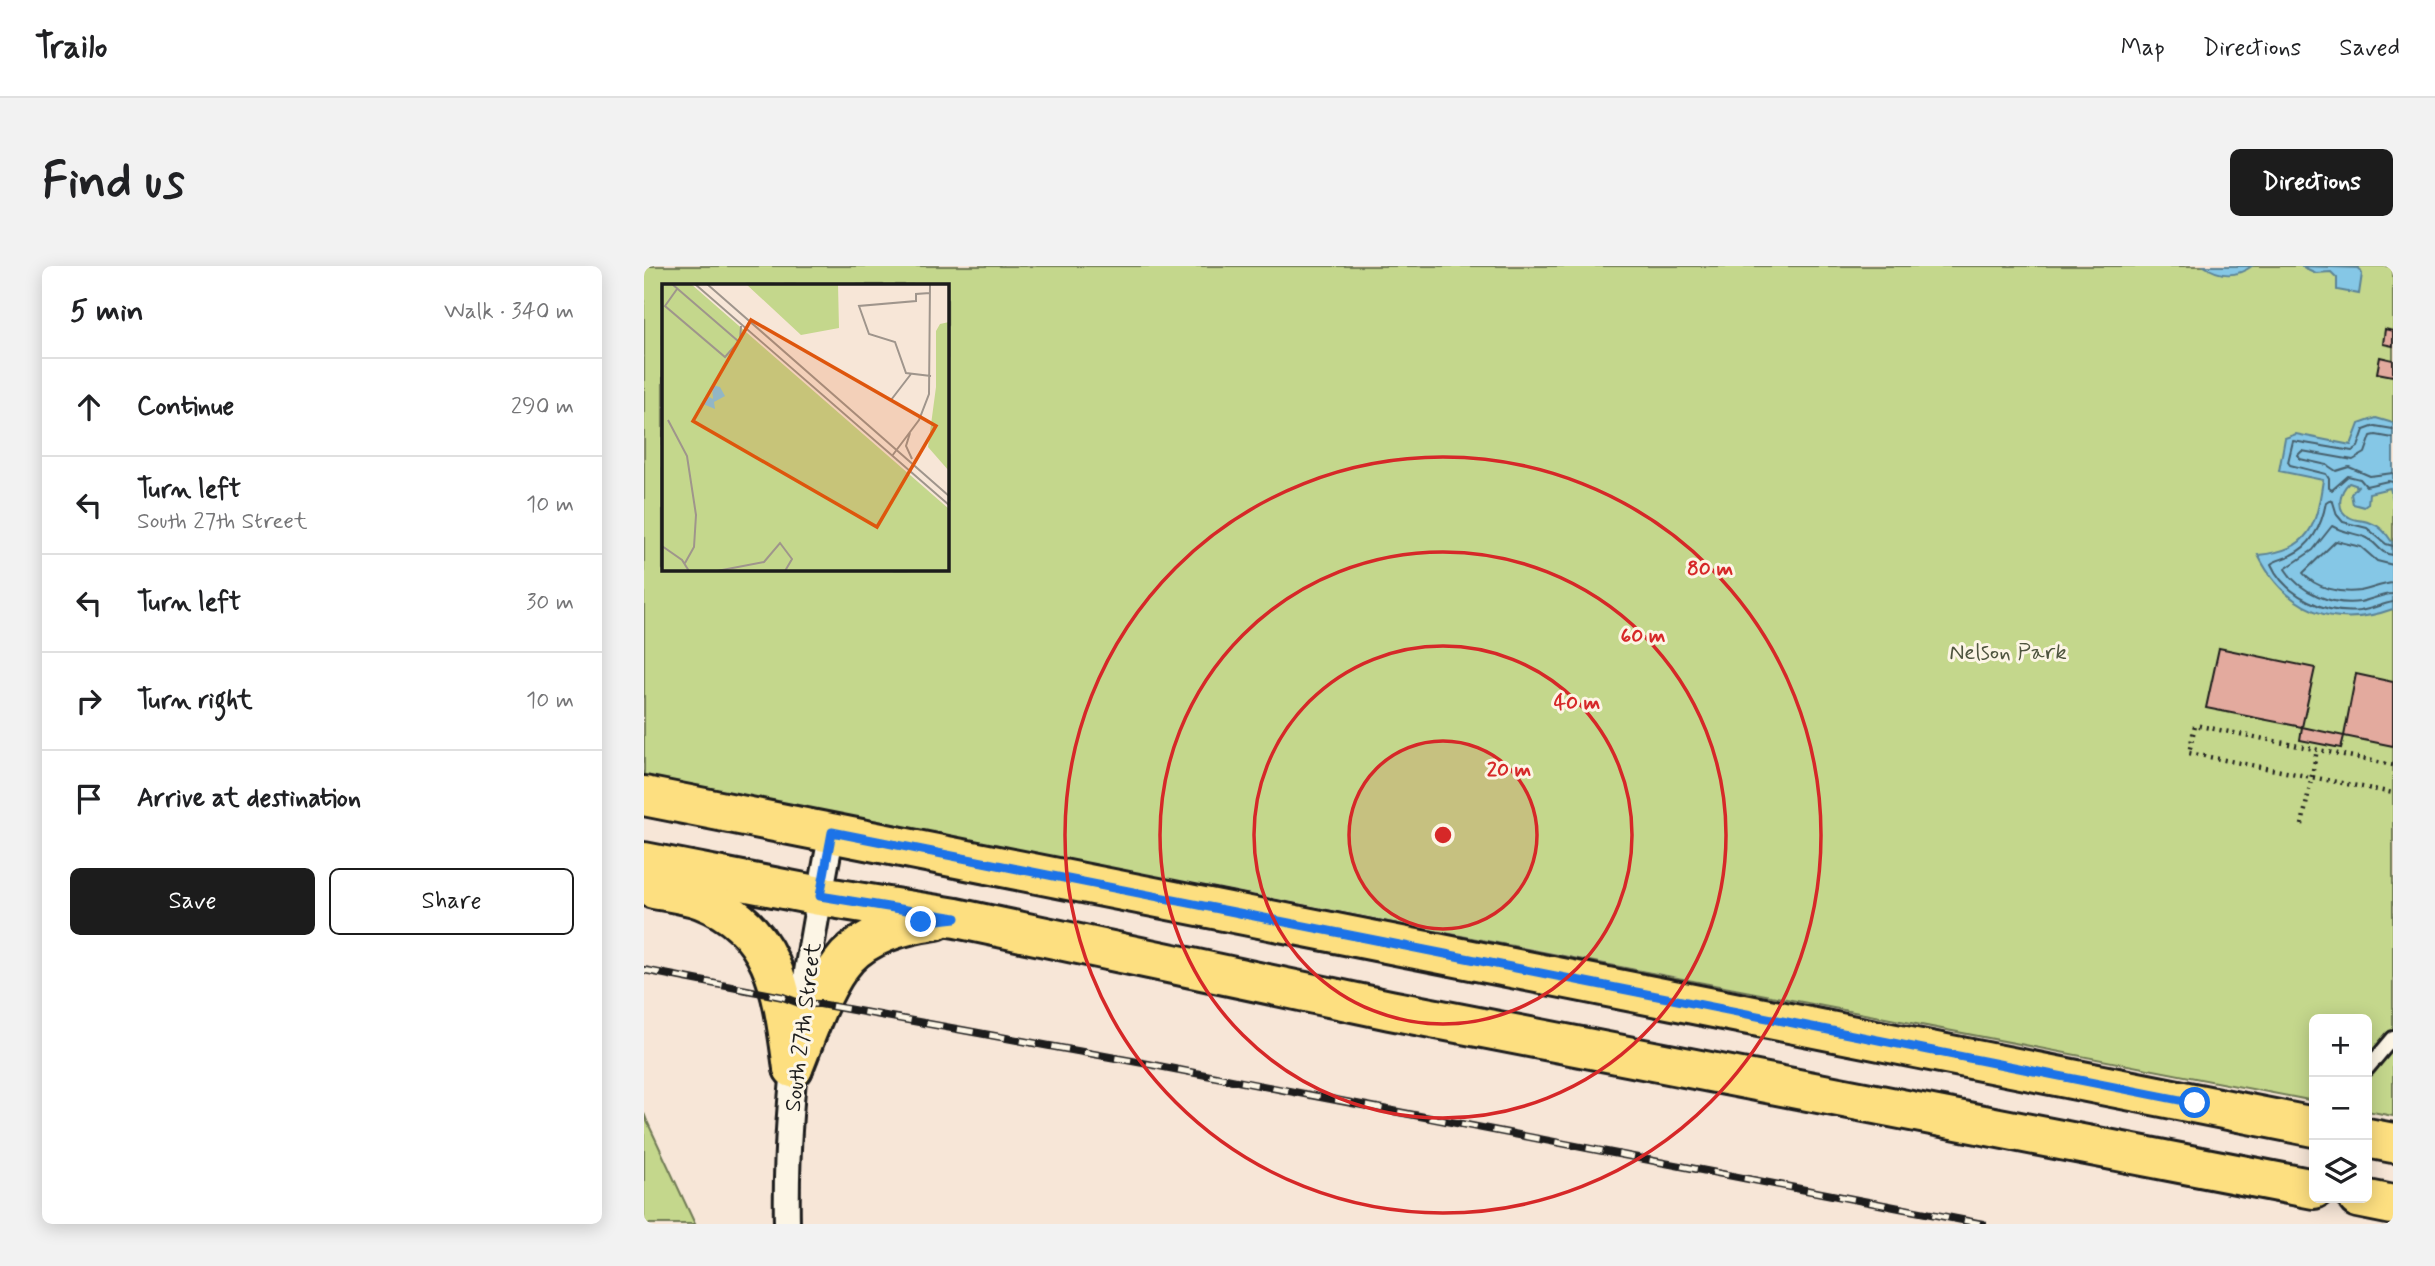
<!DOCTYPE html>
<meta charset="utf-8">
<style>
body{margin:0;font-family:Mynerve,sans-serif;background:#f2f2f2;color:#202124}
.controls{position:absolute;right:21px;bottom:21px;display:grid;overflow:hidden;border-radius:10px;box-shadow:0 4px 18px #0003}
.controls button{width:63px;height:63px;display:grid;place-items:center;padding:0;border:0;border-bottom:2px solid #e0e0e0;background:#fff;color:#202124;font:35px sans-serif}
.stop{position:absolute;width:21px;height:21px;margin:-16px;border:5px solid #1a73e8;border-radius:50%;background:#fff}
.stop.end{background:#1a73e8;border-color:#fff;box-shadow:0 2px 7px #0008}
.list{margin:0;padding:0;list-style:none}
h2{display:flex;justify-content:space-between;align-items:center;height:91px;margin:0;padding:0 28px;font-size:30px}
h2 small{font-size:23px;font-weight:400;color:#757577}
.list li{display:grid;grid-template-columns:46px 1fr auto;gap:21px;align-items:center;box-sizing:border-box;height:98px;padding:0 28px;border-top:2px solid #e0e0e0}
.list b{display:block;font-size:26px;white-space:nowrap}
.list p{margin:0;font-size:23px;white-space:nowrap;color:#757577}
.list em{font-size:23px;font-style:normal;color:#757577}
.actions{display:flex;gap:14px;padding:21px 28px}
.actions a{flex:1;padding:16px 0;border:2px solid #1c1c1c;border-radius:10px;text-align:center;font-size:24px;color:#1c1c1c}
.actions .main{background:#1c1c1c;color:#fff}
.icon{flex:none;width:38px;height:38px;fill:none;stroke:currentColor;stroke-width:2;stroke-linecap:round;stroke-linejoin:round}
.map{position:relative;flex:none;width:1749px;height:958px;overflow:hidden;border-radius:10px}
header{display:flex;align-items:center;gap:42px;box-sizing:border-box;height:98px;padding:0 35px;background:#fff;border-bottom:2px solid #e0e0e0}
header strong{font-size:33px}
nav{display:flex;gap:38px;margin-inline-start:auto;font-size:24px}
.intro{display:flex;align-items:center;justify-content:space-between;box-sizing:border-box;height:168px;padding:0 42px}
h1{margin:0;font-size:49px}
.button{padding:18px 32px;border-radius:10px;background:#1c1c1c;color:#fff;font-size:24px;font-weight:700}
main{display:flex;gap:42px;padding:0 42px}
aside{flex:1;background:#fff;border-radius:10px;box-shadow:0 4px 18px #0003}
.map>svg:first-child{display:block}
.green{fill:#c4d78c;stroke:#707a54;stroke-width:2;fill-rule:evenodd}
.water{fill:#85c7e6;stroke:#5b8395;stroke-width:2}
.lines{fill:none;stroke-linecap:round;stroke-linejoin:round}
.shore{stroke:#46606d;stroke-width:2}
.building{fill:#e3aa9e;stroke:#1c1c1c;stroke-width:2}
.lane-casing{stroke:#1c1c1c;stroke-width:18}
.street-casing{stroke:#1c1c1c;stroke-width:30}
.primary-casing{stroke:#1c1c1c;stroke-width:44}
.path{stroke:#1c1c1c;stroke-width:4.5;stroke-dasharray:2 5;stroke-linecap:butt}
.lane{stroke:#fcf5e5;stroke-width:12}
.street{stroke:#fcf5e5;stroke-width:24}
.primary{stroke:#fddf80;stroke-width:38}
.rail-casing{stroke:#1c1c1c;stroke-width:8}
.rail{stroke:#fcf5e5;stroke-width:5;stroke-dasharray:16;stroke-linecap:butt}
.route{stroke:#1a73e8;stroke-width:9}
.ring{fill:none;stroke:#d62828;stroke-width:3.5}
.labels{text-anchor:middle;stroke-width:6;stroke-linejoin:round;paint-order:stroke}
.park-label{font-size:23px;fill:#4e543e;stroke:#fcf5e5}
.street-label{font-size:23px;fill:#1c1c1c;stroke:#fcf5e5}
.inset-road{fill:none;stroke:#9f958c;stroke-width:2}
.view{fill:#de560d;fill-opacity:0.15;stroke:#de560d;stroke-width:3.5}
.inset-edge{fill:none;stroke:#1c1c1c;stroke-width:3.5}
.centre{fill:#d62828;stroke:#fcf5e5;stroke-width:3.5}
.ring-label{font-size:21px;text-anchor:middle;font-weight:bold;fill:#d62828;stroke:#fcf5e5;stroke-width:6;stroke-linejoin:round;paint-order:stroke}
</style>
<header>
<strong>Trailo</strong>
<nav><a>Map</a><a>Directions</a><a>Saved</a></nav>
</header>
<div class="intro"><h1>Find us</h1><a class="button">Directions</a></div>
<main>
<aside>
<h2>5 min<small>Walk · 340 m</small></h2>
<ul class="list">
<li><svg class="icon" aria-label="ahead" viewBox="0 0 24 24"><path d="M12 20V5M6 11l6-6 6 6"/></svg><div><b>Continue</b></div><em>290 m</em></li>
<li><svg class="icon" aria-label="left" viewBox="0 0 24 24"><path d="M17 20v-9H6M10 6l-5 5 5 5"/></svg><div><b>Turn left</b><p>South 27th Street</p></div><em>10 m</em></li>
<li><svg class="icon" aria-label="left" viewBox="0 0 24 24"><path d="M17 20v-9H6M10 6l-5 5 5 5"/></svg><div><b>Turn left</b></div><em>30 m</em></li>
<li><svg class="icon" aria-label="right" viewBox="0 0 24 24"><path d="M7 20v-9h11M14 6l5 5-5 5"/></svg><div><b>Turn right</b></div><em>10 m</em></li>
<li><svg class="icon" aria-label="arrive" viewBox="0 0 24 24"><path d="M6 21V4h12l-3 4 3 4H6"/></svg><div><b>Arrive at destination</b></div></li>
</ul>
<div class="actions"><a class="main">Save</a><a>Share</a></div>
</aside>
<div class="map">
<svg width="1749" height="958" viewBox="0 0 1749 958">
<rect width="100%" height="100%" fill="#f7e6d7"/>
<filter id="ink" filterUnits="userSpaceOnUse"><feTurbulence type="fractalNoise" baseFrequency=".0143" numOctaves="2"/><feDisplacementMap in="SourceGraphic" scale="14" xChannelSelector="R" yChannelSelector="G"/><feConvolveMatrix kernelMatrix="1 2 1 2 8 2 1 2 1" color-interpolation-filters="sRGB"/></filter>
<g filter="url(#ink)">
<g class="green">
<path d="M0 0H1749V850L1723 845V753H1670V835C1113 728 557 616 0 512ZM19 19H303V303H19Z"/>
<polygon points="0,847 3,855 51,958 0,958"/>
</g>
<g class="water">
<path d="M1560 0H1608C1593 11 1576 11 1560 0Z"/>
<polygon points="1657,0 1715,2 1718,8 1715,28 1693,24 1693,12 1687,6 1672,7"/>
<path d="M1732 152 1749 157V234L1746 222 1725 227 1724 238 1720 241 1709 238 1707 228 1714 220 1705 217C1696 225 1691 244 1705 251 1711 255 1720 254 1727 257 1736 260 1743 268 1748 276L1749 343C1691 364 1642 345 1614 289 1667 284 1672 260 1679 214L1635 205 1641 172 1652 168 1707 179 1715 158Z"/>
</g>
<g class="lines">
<g class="shore">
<polyline points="1749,163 1731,160 1720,164 1714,181 1708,185 1649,175 1644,196 1646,199 1682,208 1685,213 1685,222 1688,224 1704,210 1716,213 1722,220 1744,215 1749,216"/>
<polyline points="1749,172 1732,169 1727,170 1721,187 1709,194 1658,185 1654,189 1656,193 1683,199 1692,205 1705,201 1726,210 1749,207"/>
<path d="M1749 280 1742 278 1723 262 1699 256 1693 249 1689 236 1685 234 1682 236C1678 259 1669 279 1647 289 1640 293 1632 294 1627 298 1641 330 1683 349 1716 345 1728 343 1738 338 1749 336"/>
<path d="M1749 289C1735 288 1733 276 1721 271 1709 267 1699 266 1688 260L1669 284 1641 303C1656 327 1689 340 1716 336 1727 334 1738 328 1749 328"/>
<path d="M1749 299 1733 295 1717 281 1692 275 1659 307C1671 322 1697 328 1716 325 1727 323 1737 318 1749 317"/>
</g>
</g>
<g class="building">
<polygon points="1741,63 1749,65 1749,80 1739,78"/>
<polygon points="1736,91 1749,94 1749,110 1733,107"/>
<polygon points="1575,382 1671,402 1658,461 1562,442"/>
<polygon points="1712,408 1749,416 1749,480 1700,470"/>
<polygon points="1658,461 1700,470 1697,482 1656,474"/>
</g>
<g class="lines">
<g class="lane-casing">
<polyline id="lane" points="1723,803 1749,772"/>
</g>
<g class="street-casing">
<path id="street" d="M143 958C140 826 163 695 188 566"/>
</g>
<g class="primary-casing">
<g id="primary">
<polyline points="0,530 1670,861"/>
<polyline points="0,596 176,630 312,652 746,744 1670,923"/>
<path d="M10 623C26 626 43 628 57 633 134 663 139 731 149 802"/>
<path d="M149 802C163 768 178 719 203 691 225 668 262 658 292 654"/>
<polyline points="1723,872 1749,877"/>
<polyline points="1714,932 1749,939"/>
</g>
</g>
<g class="path">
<polyline points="1749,499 1551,459 1545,487 1749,527"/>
<polyline points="1658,559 1673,484"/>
</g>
<use href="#lane" class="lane"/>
<use href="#street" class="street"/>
<use href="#primary" class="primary"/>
<g class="rail-casing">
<polyline id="rail" points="0,704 139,731 158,738 176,738 499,797 1339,958"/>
</g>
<use href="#rail" class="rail"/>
</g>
</g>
<g class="lines" filter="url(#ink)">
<polyline class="route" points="277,656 312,652 176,630 188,566 1551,837"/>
</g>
<circle cx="799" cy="569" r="94" fill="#d62828" fill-opacity=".12"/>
<g class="ring">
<circle cx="799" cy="569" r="94"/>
<circle cx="799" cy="569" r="189"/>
<circle cx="799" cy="569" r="283"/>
<circle cx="799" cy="569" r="378"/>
</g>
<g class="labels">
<g class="park-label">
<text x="1364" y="393">Nelson Park</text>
</g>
<g class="street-label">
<text transform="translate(158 761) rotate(-83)" y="8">South 27th Street</text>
</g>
</g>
<g transform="translate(18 18)">
<rect width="287" height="287" fill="#f7e6d7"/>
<path d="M0 0H29L287 225V287H0ZM84 0H176L177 44 139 51ZM287 38V187L266 163 274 103V47L278 40Z" fill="#c4d78c"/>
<path d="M50 101 58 103 63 112 52 118 53 125 41 120 44 111 51 115Z" fill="#85c7e6"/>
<path class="inset-road" d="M10 0 76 57M33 0 287 221M45 0 287 212M15 5 3 22 63 73 78 56 79 42M268 9 254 10V17L197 22 207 50 233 58 244 89 269 92M229 116 249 90M6 136 25 172 34 231 32 263 23 279M248 149 244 162 250 175M230 172 257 136 267 110 268 0M0 262 20 276 27 287M55 287 102 278 118 259 130 275 123 287"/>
<path class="view" d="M89 36 274 142 215 243 31 137Z"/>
<rect width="287" height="287" class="inset-edge"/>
</g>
<circle cx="799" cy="569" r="10" class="centre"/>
<g class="ring-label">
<text x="1066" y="309">80 m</text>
<text x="999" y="376">60 m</text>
<text x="933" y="443">40 m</text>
<text x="865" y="510">20 m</text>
</g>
</svg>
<div class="controls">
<button>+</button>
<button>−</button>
<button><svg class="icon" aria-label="layers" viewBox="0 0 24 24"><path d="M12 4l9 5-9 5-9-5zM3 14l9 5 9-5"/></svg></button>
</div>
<div class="stop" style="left:1551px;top:837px"></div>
<div class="stop end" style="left:277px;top:656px"></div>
</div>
</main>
